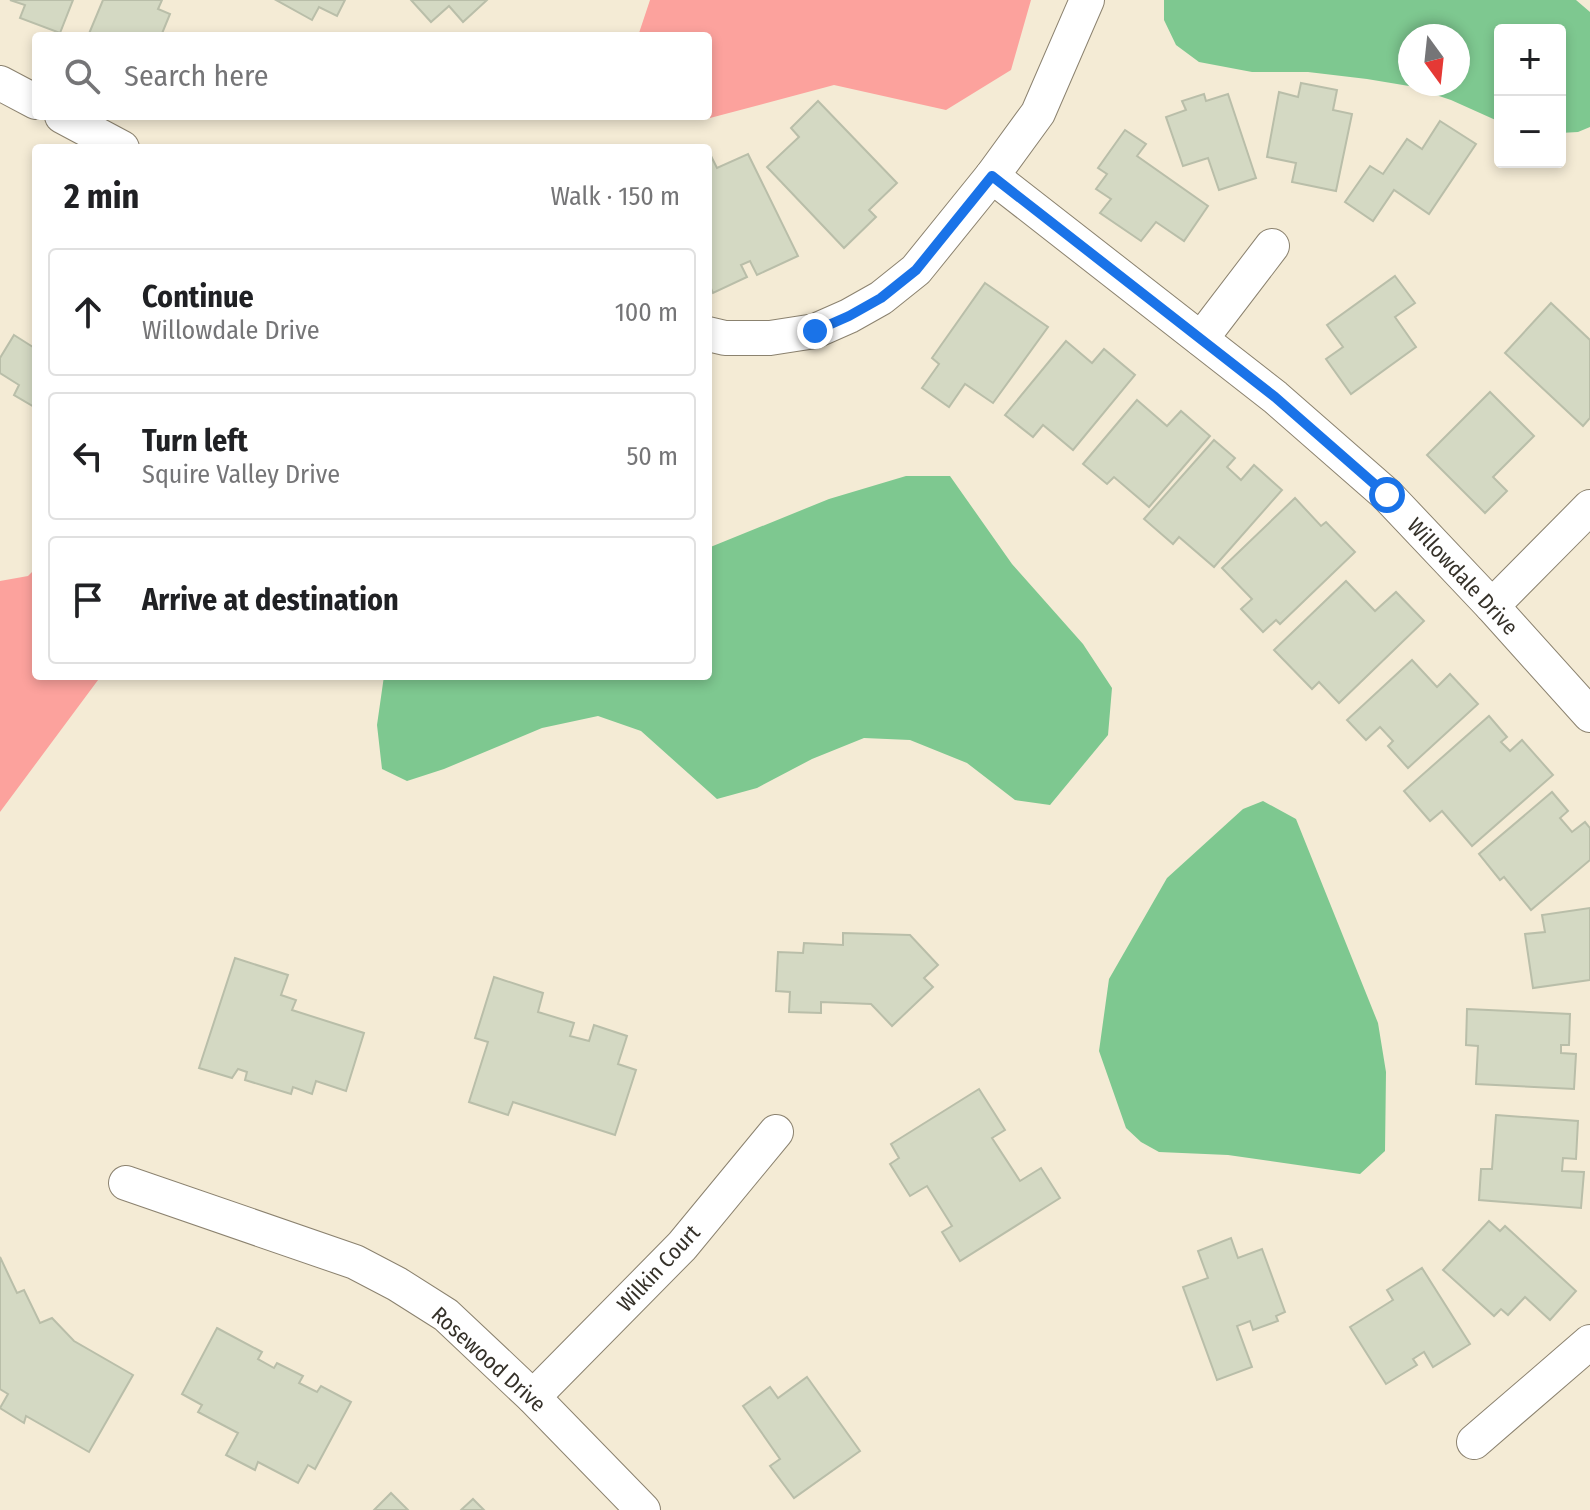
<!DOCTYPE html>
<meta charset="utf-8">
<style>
body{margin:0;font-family:"Fira Sans Condensed",sans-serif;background:#f6f6f6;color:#202124}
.controls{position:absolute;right:24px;top:24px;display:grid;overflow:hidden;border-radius:8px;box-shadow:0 4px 12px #0003}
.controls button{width:72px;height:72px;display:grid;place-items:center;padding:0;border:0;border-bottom:2px solid #e0e0e0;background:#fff;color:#202124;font:40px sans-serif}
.compass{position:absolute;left:1398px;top:24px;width:72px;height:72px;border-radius:50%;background:#fff;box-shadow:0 4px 12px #0003;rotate:165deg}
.stop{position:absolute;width:24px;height:24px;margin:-18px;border:6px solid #1a73e8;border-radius:50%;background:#fff}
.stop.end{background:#1a73e8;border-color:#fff;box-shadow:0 2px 8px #0008}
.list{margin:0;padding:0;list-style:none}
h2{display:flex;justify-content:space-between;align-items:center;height:104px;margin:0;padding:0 32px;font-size:34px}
h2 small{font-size:26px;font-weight:400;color:#757577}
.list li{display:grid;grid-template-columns:52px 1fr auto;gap:24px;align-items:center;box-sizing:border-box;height:128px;margin:0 16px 16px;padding:0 16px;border:2px solid #e0e0e0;border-radius:8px}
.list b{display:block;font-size:30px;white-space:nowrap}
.list p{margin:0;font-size:26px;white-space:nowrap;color:#757577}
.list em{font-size:26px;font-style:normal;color:#757577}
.icon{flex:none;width:44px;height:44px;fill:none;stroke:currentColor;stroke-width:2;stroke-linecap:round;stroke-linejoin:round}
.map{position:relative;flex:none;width:1590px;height:1510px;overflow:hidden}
.search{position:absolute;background:#fff;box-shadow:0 4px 12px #0003;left:32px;top:32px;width:680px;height:88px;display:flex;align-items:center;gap:20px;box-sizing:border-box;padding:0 28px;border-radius:8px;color:#757577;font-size:30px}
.panel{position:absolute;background:#fff;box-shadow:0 4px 12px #0003;left:32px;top:144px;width:680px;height:536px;border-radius:8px}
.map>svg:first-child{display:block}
.forest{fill:#fca29d}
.water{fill:#7ec890;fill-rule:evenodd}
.building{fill:#d4d9c3;stroke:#b9bea9;stroke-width:2}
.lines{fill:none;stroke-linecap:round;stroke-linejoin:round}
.minor-casing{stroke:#8b826f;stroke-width:36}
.minor{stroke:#fff;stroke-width:34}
.route{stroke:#1a73e8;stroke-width:10}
.labels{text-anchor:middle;stroke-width:6;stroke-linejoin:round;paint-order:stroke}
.street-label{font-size:22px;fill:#353129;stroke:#fff}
</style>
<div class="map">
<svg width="1590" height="1510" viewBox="0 0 1590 1510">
<rect width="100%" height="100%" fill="#f4ebd5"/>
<g class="forest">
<polygon points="650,0 1031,0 1011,70 946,110 834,85 710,118 702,116 708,116 708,36 638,36"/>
<polygon points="36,568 36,676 101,676 0,812 0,581 28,576"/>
</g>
<g class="water">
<path d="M1164 0H1576L1590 12V127L1578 132 1560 133V30H1500V122L1451 100 1409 86 1367 79 1308 72H1252L1199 62 1176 45 1164 20ZM1410 36H1458V84H1410Z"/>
<polygon points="906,476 950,476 1012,564 1083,644 1112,688 1108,735 1050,805 1015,800 967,763 910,740 864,738 812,759 757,788 717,799 641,731 598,716 542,728 444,769 407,781 382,769 377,725 384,676 708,676 708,548 829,499"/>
<polygon points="1263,801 1296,819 1378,1023 1386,1072 1385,1151 1360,1174 1228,1155 1159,1152 1141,1142 1126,1128 1099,1051 1109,979 1167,878 1243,809"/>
</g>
<g class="building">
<polygon points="10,0 73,0 60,33 20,18 25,5"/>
<polygon points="103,0 162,0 158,9 170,14 161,36 88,36"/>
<polygon points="276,0 345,0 337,16 319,7 312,20"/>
<polygon points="411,0 487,0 463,22 449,6 431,22"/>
<polygon points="1301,83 1337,90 1333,110 1352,114 1336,191 1292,182 1296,163 1267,157 1279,92 1298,97"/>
<polygon points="1204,94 1206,101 1228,94 1256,178 1219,190 1208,158 1183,166 1166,117 1186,110 1182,101"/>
<polygon points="818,101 897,183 869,210 876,217 844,248 767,167 799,137 791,128"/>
<polygon points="1440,121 1476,144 1429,214 1394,190 1373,221 1345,202 1370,166 1383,174 1407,139 1422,149"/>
<polygon points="1125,130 1146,144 1137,156 1208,206 1184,241 1156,222 1141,241 1100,213 1111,199 1096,189 1107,174 1098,168"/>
<polygon points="748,154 798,256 757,275 750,261 741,265 747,277 713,293 708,282 708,158 711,156 717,168"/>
<polygon points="1395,276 1415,303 1395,317 1416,347 1351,394 1326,359 1343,347 1327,325"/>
<polygon points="985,283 1048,327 993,403 965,384 949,407 922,388 939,364 932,358"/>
<polygon points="1551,303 1590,340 1590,418 1583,426 1505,353"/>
<polygon points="14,335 36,349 36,408 14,395 19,385 0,373 0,358"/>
<polygon points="1066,341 1092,363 1104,349 1135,375 1073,450 1043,425 1033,437 1005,415"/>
<polygon points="1490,392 1534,436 1493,477 1507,491 1485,513 1427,455"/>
<polygon points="1137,400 1167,426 1181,411 1210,436 1149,507 1114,477 1107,484 1083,464"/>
<polygon points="1214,440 1235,458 1227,467 1241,480 1254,465 1282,490 1214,567 1179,537 1173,544 1144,519"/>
<polygon points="1295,498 1321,526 1326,522 1355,552 1280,624 1276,620 1263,632 1241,609 1252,599 1222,568"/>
<polygon points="1346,581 1375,611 1396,592 1424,621 1339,703 1319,682 1312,689 1274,650"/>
<polygon points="1412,660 1437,687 1450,674 1478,704 1408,768 1388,746 1393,741 1380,727 1366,740 1347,720"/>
<polygon points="1489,716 1507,737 1501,742 1510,751 1522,740 1553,775 1472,846 1442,811 1430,821 1404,791"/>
<polygon points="1552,792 1568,811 1560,818 1572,832 1585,822 1590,828 1590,860 1531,910 1504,877 1500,880 1479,854"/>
<polygon points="1590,908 1590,980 1533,988 1525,934 1545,932 1542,915"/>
<polygon points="843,933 910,935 938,965 924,978 933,987 892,1026 871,1004 821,1002 821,1013 789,1012 790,992 776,991 778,952 803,953 804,943 843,945"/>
<polygon points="235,958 288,975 281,995 296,1000 292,1010 364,1033 346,1091 316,1081 312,1094 293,1087 291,1094 245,1080 247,1072 238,1069 232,1078 199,1068"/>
<polygon points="494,977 543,993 538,1012 574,1023 570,1036 589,1041 594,1025 627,1036 618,1064 636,1070 615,1135 513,1102 508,1115 469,1102 488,1042 475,1038"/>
<polygon points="1467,1009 1570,1014 1569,1045 1561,1045 1561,1053 1576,1054 1574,1089 1476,1084 1478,1046 1466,1045"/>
<polygon points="979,1089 1005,1130 992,1138 1020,1181 1041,1168 1060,1198 960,1261 942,1232 952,1226 927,1186 910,1196 890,1164 899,1158 891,1144"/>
<polygon points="1496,1115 1578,1121 1576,1159 1563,1158 1562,1171 1584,1172 1581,1208 1479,1200 1481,1169 1492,1169"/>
<polygon points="1489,1221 1500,1231 1505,1226 1576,1291 1550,1320 1525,1297 1508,1315 1501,1309 1494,1316 1443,1270"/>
<polygon points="1231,1238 1238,1258 1262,1249 1285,1312 1276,1316 1278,1321 1253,1330 1250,1321 1237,1326 1252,1367 1217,1380 1183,1287 1208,1278 1198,1251"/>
<polygon points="0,1257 17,1293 24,1290 40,1323 52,1318 74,1341 133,1375 89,1452 26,1416 24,1423 0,1408 8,1394 0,1389"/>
<polygon points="1422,1268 1470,1344 1433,1367 1424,1352 1413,1359 1417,1365 1386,1384 1350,1327 1393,1300 1387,1290"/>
<polygon points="217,1328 262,1352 258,1359 274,1368 277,1363 303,1376 299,1383 317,1392 321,1386 351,1402 315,1469 308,1465 298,1483 258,1462 255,1470 226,1455 238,1433 198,1412 202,1405 182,1394"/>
<polygon points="807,1377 860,1451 794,1498 770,1466 780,1459 743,1406 770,1387 778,1398"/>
<polygon points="391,1493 408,1510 374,1510"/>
<polygon points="473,1499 484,1510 461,1510"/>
</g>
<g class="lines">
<g class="minor-casing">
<g id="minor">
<polyline points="0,83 36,102"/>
<polyline points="62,116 122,148"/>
<polyline points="992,176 1275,397 1387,495 1492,606 1590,715"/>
<polyline points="708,334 725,338 770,338 815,331 849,316 881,298 916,270 992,176 1038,113 1087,0"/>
<polyline points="1201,339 1272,246"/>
<polyline points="1492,606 1590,507"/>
<polyline points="126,1183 355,1262 397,1284 446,1315 533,1397 643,1510"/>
<polyline points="533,1397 682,1246 776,1132"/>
<polyline points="1474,1442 1590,1342"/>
</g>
</g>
<use href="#minor" class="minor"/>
</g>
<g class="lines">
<polyline class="route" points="815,331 849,316 881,298 916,270 992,176 1275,397 1387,495"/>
</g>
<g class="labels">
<g class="street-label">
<text transform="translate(1463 576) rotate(47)" y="8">Willowdale Drive</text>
<text transform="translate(658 1268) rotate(-47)" y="8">Wilkin Court</text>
<text transform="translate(489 1359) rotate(42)" y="8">Rosewood Drive</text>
</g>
</g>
</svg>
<div class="controls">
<button>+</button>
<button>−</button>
</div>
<svg class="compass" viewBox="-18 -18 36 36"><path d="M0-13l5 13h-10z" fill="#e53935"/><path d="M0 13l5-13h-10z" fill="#757577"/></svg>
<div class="stop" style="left:1387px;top:495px"></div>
<div class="stop end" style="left:815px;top:331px"></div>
<div class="search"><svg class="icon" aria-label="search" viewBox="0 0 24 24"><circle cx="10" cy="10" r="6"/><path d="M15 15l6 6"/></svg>Search here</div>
<section class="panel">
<h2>2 min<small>Walk · 150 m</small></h2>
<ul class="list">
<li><svg class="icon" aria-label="ahead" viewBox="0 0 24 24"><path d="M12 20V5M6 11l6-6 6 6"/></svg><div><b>Continue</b><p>Willowdale Drive</p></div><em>100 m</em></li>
<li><svg class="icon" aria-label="left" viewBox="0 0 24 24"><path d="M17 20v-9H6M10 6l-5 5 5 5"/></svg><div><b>Turn left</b><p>Squire Valley Drive</p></div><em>50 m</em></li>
<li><svg class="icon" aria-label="arrive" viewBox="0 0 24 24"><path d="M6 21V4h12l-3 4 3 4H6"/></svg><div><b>Arrive at destination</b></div></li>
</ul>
</section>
</div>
